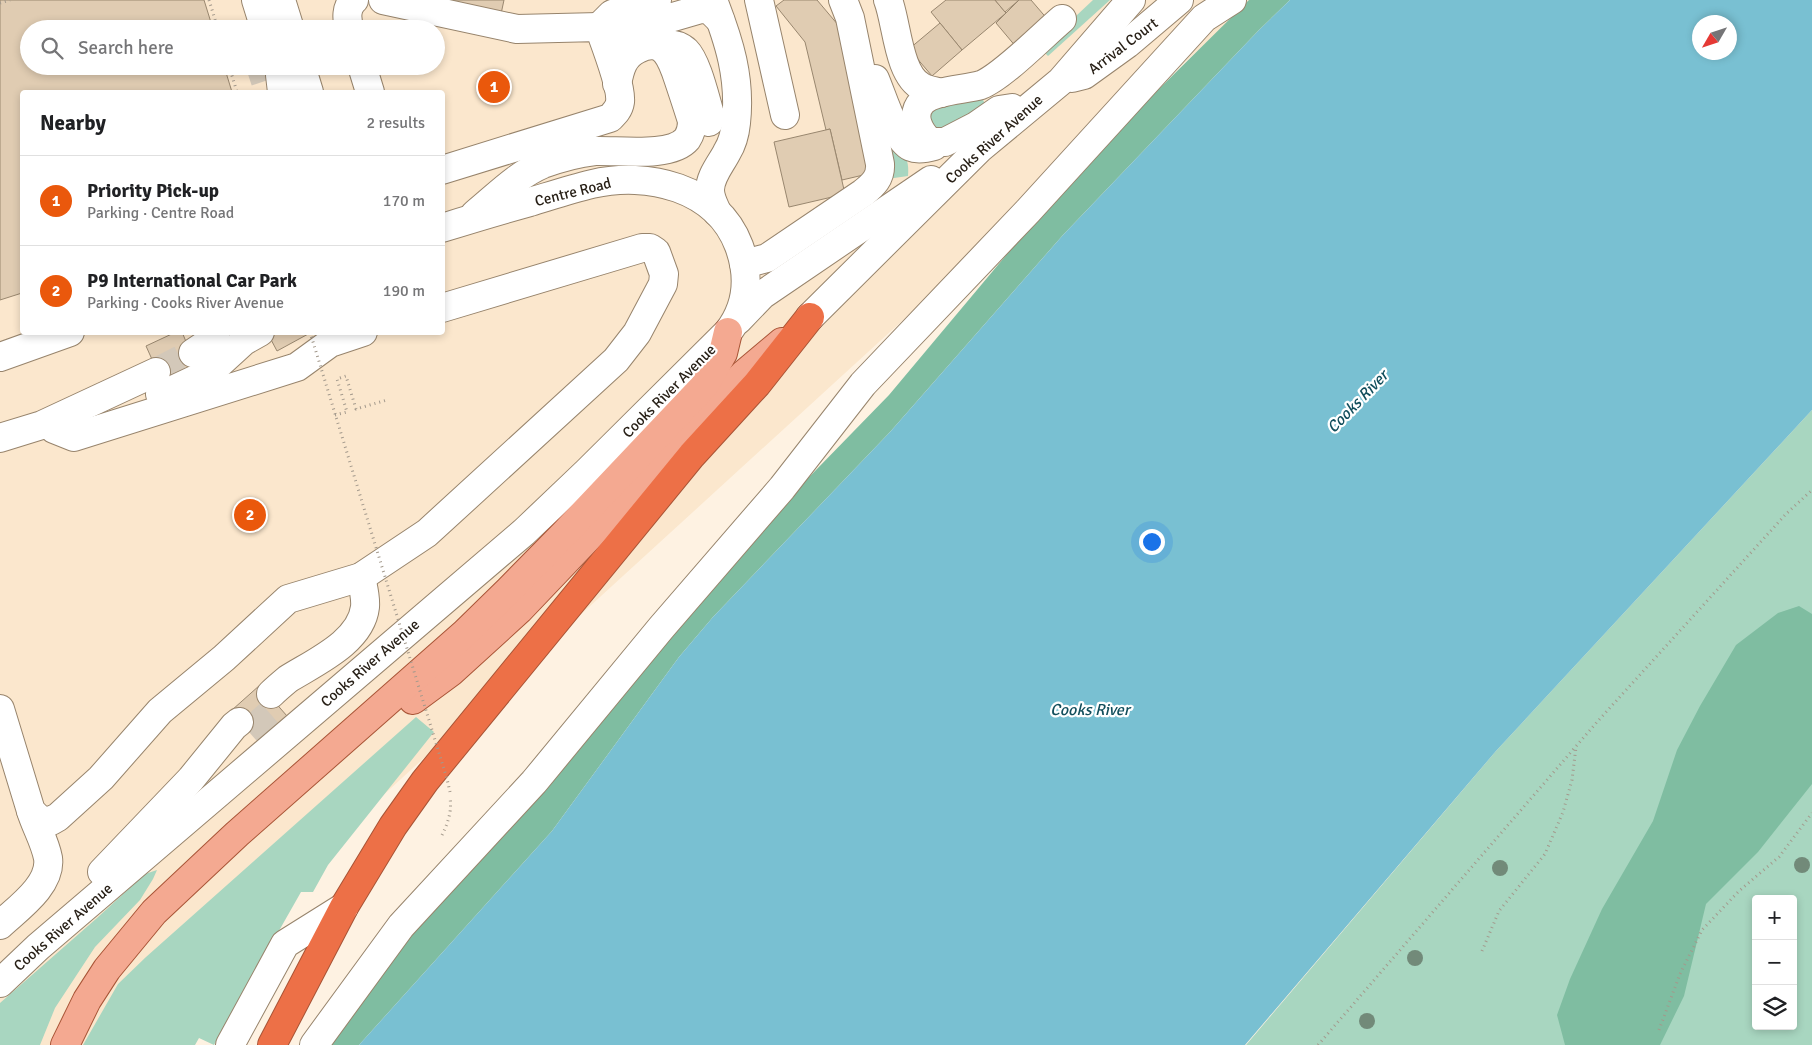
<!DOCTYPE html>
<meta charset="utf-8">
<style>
body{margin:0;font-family:Signika,sans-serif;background:#f2f2f2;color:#202124}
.controls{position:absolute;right:15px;bottom:15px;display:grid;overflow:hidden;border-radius:5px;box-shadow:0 2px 8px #0003}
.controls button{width:45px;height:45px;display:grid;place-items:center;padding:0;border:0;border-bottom:1px solid #e0e0e0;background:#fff;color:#202124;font:25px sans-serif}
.compass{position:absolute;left:1692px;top:15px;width:45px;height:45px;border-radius:50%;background:#fff;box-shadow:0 2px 8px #0003;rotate:231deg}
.you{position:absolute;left:1151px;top:541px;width:18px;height:18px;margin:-12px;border:4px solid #fff;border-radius:50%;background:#1a73e8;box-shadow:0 0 0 8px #1a73e833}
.badge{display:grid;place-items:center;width:32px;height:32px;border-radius:50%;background:#ea580c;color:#fff;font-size:16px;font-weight:700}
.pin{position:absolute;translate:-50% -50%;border:2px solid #fff;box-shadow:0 1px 5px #0006}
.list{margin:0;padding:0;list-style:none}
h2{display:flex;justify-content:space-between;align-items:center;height:65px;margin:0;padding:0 20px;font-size:21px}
h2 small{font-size:16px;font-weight:400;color:#757577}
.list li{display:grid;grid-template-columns:32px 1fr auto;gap:15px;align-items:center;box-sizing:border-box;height:90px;padding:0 20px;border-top:1px solid #e0e0e0}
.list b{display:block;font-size:19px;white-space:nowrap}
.list p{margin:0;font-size:16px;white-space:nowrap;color:#757577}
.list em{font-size:16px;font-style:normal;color:#757577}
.icon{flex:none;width:28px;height:28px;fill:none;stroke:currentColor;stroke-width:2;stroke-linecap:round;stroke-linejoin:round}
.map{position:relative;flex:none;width:1812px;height:1045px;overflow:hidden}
.search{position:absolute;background:#fff;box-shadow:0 2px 8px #0003;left:20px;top:20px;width:425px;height:55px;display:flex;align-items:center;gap:12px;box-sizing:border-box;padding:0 18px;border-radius:28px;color:#757577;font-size:19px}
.panel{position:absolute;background:#fff;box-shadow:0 2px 8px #0003;left:20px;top:90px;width:425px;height:245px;border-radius:5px}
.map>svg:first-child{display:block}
.built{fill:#fbe7cd;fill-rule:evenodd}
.green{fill:#a8d6c0;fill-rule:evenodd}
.forest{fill:#7fbda1}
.water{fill:#79c0d2;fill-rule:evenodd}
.building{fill:#e0ccb2;stroke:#99876f}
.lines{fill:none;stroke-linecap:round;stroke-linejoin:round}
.minor-tunnel{stroke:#d3c8b9;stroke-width:28;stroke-dasharray:28 14;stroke-linecap:butt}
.minor-casing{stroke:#97846c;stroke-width:30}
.major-casing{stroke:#a85436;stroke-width:30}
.highway-casing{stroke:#a85436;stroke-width:30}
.path{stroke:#a3998c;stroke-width:3;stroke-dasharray:1 4;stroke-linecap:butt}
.minor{stroke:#fff;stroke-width:28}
.major{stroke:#f4a991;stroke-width:28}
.highway{stroke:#ed7047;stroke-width:28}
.path-bridge{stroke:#a3998c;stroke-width:3;stroke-dasharray:1 4;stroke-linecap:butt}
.tree{fill:#728a79}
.labels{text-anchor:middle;stroke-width:4.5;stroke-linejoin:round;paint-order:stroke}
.street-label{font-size:15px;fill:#282017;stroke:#fff}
.water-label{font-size:16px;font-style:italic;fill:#114e5c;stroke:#fff}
</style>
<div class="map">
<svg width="1812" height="1045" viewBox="0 0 1812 1045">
<rect width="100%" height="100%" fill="#fef2e2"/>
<path class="built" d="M0 0H1253L110 1045H0ZM29 29H436V66H29ZM22 92H442V332H22Z"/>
<g class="green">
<polygon points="1093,0 1110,0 1048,56 1041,49"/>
<polygon points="981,95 987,109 945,130 932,129 925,111"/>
<path d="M880 129C895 144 911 152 908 176L887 179Z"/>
<path d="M1812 410V1045H1246L1496 751ZM1756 899H1793V1026H1756Z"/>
<polygon points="416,717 434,732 328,865 313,892 301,892 214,1045 199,1038 195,1045 83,1045 118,984 146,957"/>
<polygon points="157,870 153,879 140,900 95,947 55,1008 40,1045 0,1045 0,1003 97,918 145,874"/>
</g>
<g class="forest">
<polygon points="1249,0 1290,0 1259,30 1063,235 890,432 713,617 679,657 552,831 359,1045 325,1045 422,922 575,755 705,584 889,395 1080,167"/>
<polygon points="1799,606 1812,614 1812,784 1758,852 1706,904 1684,996 1660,1045 1565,1045 1557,1015 1570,979 1602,909 1653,821 1677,750 1700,706 1736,645 1778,613"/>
</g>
<path class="water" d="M1290 0H1812V410L1496 751 1245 1045H359L552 831 679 657 713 617 890 432 1063 235 1259 30ZM1700 22H1730V52H1700Z"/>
<g class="building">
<polygon points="0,0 204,0 213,29 29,29 29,66 224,66 232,92 22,92 22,293 0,300"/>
<polygon points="441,0 504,0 501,14"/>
<polygon points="784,0 817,0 839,26 872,173 842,180 830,129 826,130 805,42 776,6"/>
<polygon points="946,0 995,0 1006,13 962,50 931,12"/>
<polygon points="995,0 1019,0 1005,12"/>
<polygon points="1019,0 1031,0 1049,21 1017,48 996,23"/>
<polygon points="940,23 962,50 932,76 909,49"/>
<polygon points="247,66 289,66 290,70 252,82"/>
<polygon points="830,129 845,194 789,207 774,142"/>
<polygon points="176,332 182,332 197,368 163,384 146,346"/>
<polygon points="267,332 310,332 310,333 277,351"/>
<polygon points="260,685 287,716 259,741 232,710"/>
</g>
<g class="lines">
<g class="minor-tunnel">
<polyline points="260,66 265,81"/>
<polyline points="156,372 193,353"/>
<polyline points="249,732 280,705"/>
</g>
<g class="minor-casing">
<g id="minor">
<polyline points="256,0 265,29"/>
<polyline points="281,0 290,29"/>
<path d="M383 0 517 29 599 27C605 44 622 87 620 102 619 109 615 113 610 118L442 170"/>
<polyline points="657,0 612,14 599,27 618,33 704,8 712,12 720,20"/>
<path d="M713 0C729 41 741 78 736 123 735 133 732 144 727 152 721 164 710 176 710 190 710 198 714 205 717 212"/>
<polyline points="759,0 785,115"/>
<path d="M888 0C897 23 898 75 922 87 927 90 935 91 941 93"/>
<path d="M350 29C346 19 346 7 354 0"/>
<path d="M665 44C673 44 680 45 686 51 697 62 705 98 710 114L709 122"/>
<polyline points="301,66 309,92"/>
<polyline points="362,66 370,92"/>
<polyline points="280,75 282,92"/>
<polyline points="1072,78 1084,75 1127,44 1179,0"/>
<path d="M875 79C882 95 895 140 911 147 918 150 927 148 934 146"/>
<path d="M1012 108 999 110 976 126 945 142H930C919 132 910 115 922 102 933 90 964 90 981 85 1002 77 1043 35 1062 19"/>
<path d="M475 214C497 196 517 175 543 164 559 158 577 153 595 151 618 150 671 158 687 139 691 133 692 127 692 121 688 108 684 96 680 84 673 63 666 35 638 49 623 56 620 69 617 84"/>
<path d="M744 264 767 258 863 193C873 185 881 178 880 164L850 18 843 0"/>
<polyline points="810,317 979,149 1061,81 1131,0"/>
<polyline points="738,320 762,295 931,180"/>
<polyline points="193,353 205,345 216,332"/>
<polyline points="0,357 70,332"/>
<polyline points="160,394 175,389 209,373 244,341 260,332"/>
<polyline points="54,429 74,437 297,367 330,343 363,332"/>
<polyline points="0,438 42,425 156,372"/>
<path d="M271 694C276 689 282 684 288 679 315 662 361 642 365 607 366 597 363 587 361 577"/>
<polyline points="0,709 31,811 40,820 51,821 58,817 101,778 160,711 224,658 288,599 361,577 427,533 616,360 637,333 663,284 664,274 656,252 650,248 642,248 442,308"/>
<polyline points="102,872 191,779 234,726 239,722"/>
<path d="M0 925C17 909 52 885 48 858 45 842 36 827 31 811"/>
<path d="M0 983 38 947 524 532 587 472 728 332C748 306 750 276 739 246 717 187 647 171 592 184 571 189 550 196 530 202 501 210 471 219 442 228"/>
<polyline points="230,1045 285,944 344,907"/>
<polyline points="314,1045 401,926 534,782 661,628 782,488 863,384 1028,211 1204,18 1232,0"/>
</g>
</g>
<g class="major-casing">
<g id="major">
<polyline points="413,700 451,672 519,610 744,374 782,342"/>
<polyline points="65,1045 87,1000 107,969 154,912 237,834 465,633 509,590 564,534 704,386 723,353 728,332"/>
</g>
</g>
<g class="highway-casing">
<polyline id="highway" points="272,1045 344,907 393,826 425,781 692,455 757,384 810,317"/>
</g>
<g class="path">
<polyline points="209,0 218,29"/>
<polyline points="0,3 10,0"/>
<polyline points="229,66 237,92"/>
<polyline points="335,415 347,412 337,379 346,376 356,409 387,400"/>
<path d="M442 835C448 823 452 811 450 798"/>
<polyline points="1482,951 1499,911 1545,854 1563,812 1572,780 1576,747"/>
<polyline points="1659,1030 1680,974 1702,930 1739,891 1779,857 1812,813"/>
<polyline points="1318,1045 1597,722 1786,514 1812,490"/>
</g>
<use href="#minor" class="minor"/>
<use href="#major" class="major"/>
<use href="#highway" class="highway"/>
<polyline class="path-bridge" points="310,332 447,779 450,792"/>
</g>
<g class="tree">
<circle cx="1802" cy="865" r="8"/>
<circle cx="1500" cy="868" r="8"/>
<circle cx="1415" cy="958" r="8"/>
<circle cx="1367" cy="1021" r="8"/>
</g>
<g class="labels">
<g class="street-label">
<text transform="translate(1123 46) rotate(-37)" y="5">Arrival Court</text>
<text transform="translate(994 139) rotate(-42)" y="5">Cooks River Avenue</text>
<text transform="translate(573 192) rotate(-14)" y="5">Centre Road</text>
<text transform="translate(669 391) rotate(-45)" y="5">Cooks River Avenue</text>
<text transform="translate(370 663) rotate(-41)" y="5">Cooks River Avenue</text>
<text transform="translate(63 927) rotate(-41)" y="5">Cooks River Avenue</text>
</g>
<g class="water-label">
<text transform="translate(1357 401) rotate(-46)" y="6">Cooks River</text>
<text x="1090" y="715">Cooks River</text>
</g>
</g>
</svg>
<div class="controls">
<button>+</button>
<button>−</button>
<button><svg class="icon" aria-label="layers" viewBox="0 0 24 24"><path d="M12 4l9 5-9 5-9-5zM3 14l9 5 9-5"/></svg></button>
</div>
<svg class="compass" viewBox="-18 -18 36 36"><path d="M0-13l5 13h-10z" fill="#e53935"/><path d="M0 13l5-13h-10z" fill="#757577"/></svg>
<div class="you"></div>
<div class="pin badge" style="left:494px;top:87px">1</div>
<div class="pin badge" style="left:250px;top:515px">2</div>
<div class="search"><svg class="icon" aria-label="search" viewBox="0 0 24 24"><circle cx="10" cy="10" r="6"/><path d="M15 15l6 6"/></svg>Search here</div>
<section class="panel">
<h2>Nearby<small>2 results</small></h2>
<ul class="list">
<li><span class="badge">1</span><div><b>Priority Pick-up</b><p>Parking · Centre Road</p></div><em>170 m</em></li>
<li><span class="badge">2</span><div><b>P9 International Car Park</b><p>Parking · Cooks River Avenue</p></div><em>190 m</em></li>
</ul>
</section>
</div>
